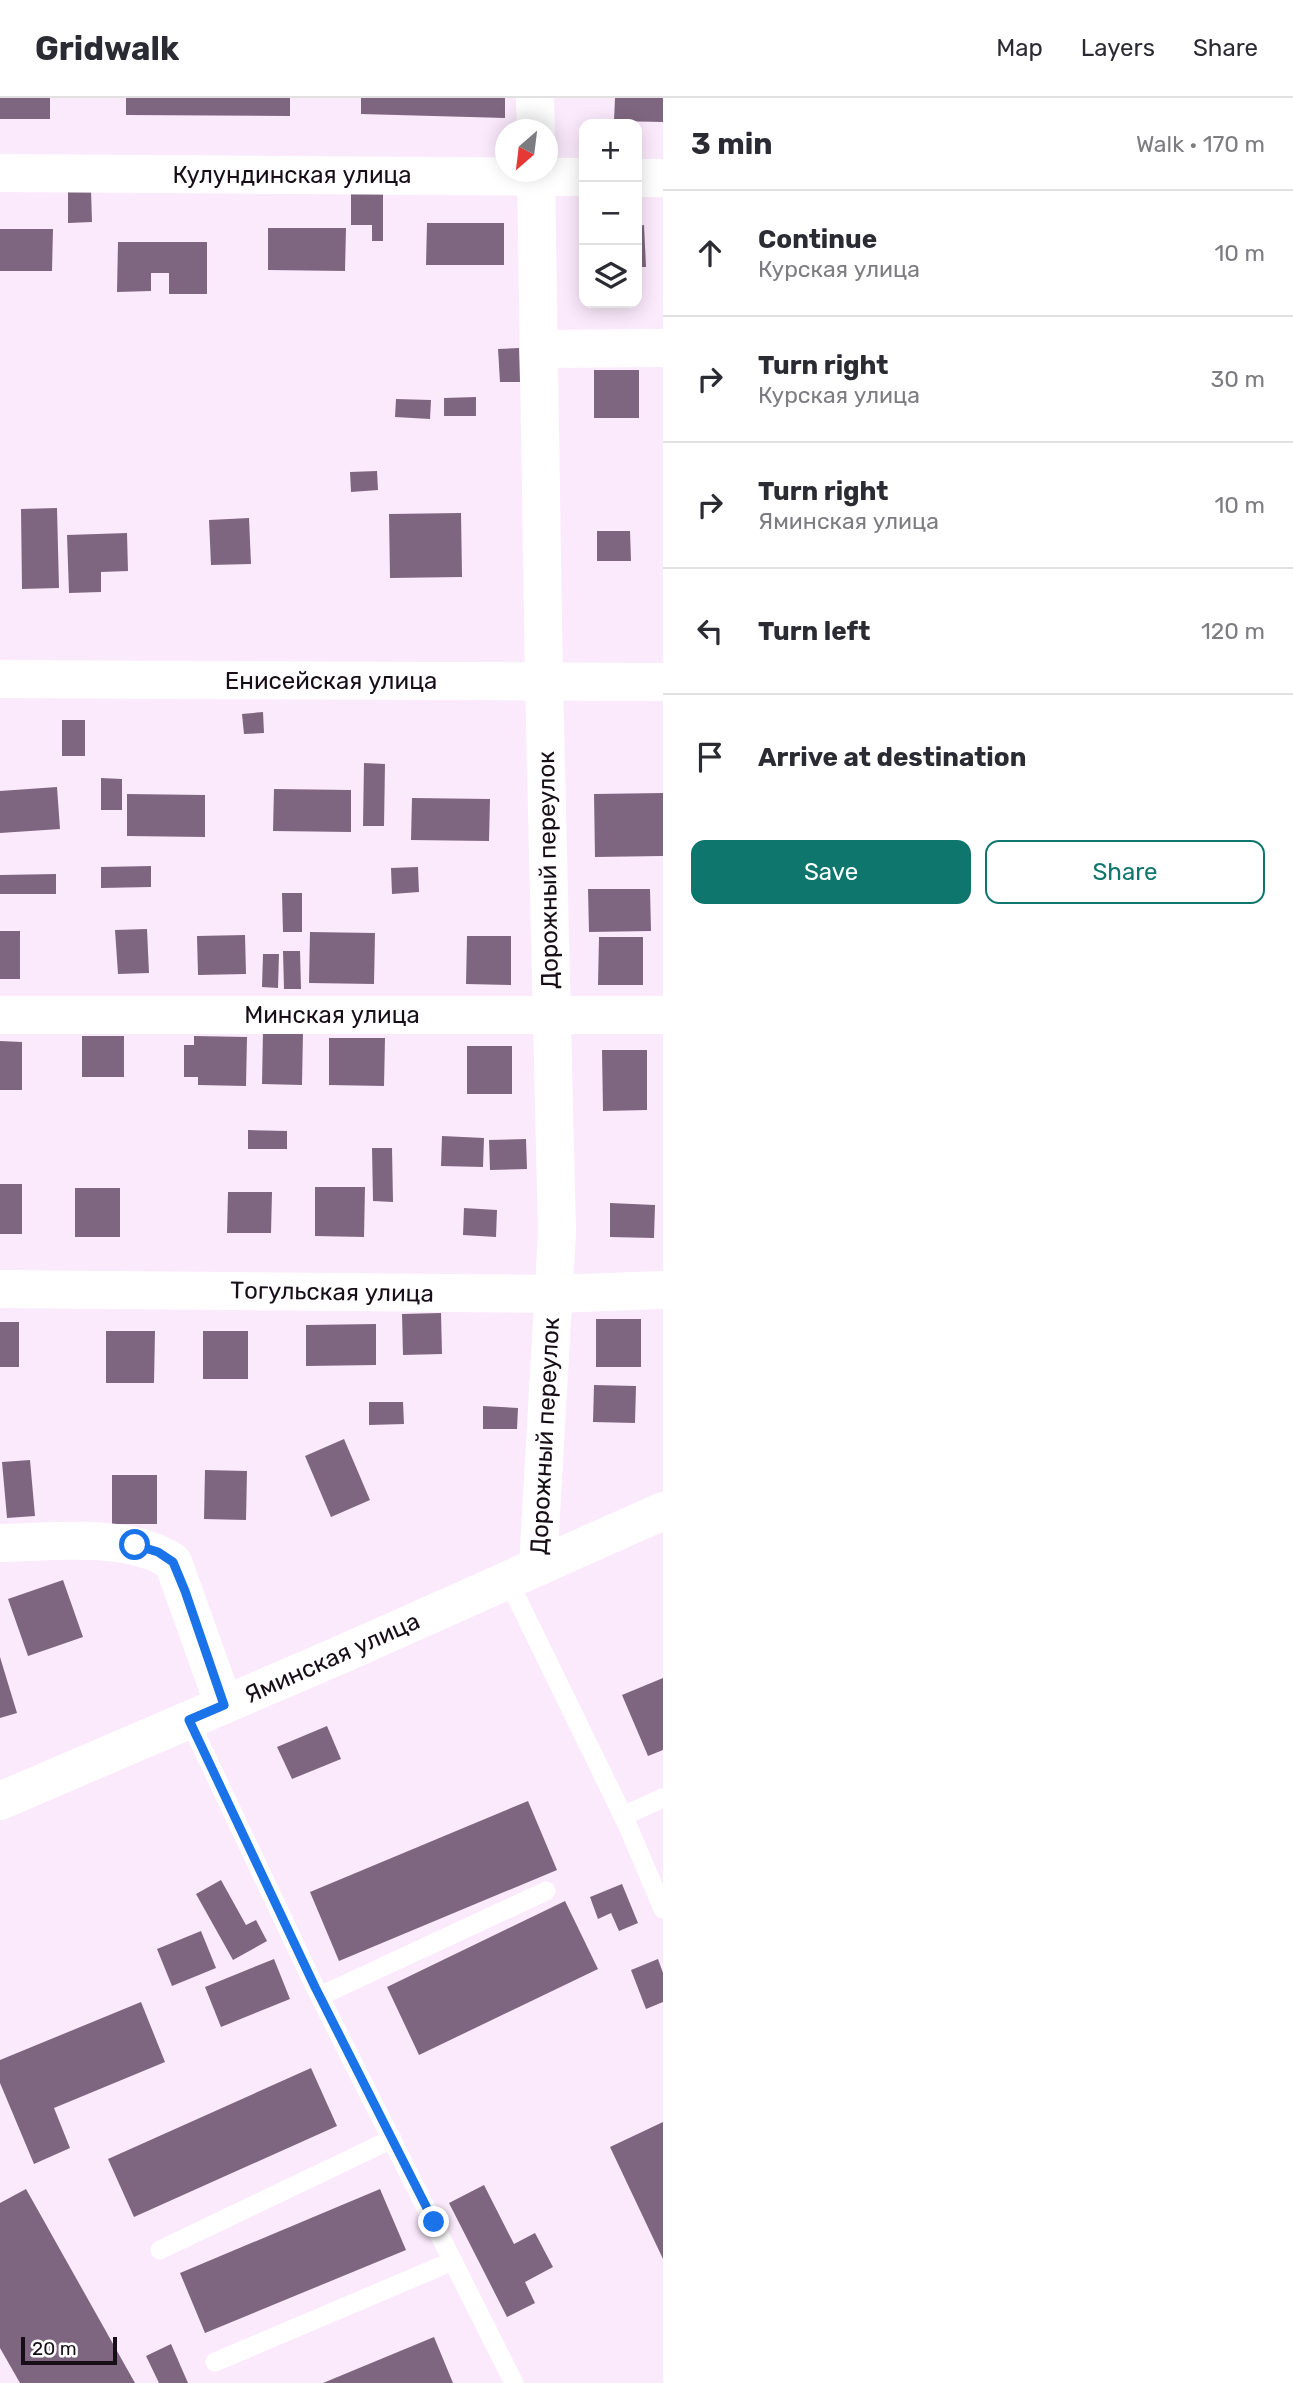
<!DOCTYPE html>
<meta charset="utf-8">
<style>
body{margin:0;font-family:Rubik,sans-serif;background:#f7f7f7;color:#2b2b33}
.controls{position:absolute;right:21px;top:21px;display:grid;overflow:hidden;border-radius:14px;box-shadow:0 4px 18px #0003}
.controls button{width:63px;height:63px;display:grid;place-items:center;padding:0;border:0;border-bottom:2px solid #e1e1e2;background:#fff;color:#2b2b33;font:35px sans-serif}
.compass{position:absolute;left:495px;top:21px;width:63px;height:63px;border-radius:50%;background:#fff;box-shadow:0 4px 18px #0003;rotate:208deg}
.scale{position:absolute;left:21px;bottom:18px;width:96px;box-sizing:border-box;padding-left:7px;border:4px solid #170e18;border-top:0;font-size:19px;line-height:24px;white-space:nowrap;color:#170e18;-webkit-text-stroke:5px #fff;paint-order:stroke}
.stop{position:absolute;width:21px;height:21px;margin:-16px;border:5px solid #1a73e8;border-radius:50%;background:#fff}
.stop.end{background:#1a73e8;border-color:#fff;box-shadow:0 2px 7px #0008}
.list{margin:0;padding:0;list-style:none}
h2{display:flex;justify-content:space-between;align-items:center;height:91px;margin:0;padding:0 28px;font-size:30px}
h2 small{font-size:23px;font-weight:400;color:#7c7c81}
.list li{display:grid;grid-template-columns:46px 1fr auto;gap:21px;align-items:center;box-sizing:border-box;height:126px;padding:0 28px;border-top:2px solid #e1e1e2}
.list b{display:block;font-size:26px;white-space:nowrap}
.list p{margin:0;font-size:23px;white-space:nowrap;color:#7c7c81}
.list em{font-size:23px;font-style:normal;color:#7c7c81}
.actions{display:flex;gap:14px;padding:21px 28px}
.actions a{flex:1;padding:16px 0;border:2px solid #0f766e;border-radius:14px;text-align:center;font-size:24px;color:#0f766e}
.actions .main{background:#0f766e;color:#fff}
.icon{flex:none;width:38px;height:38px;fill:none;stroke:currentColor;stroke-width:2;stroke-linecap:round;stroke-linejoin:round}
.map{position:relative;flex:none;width:663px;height:2285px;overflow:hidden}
header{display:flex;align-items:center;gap:42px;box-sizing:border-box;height:98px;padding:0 35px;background:#fff;border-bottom:2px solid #e1e1e2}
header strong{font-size:33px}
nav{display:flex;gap:38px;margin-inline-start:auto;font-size:24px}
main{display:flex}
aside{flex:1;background:#fff}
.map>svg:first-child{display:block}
.building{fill:#7f6680}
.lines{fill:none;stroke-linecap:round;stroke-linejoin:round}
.service{stroke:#fff;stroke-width:19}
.minor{stroke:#fff;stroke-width:38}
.primary{stroke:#fff;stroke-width:38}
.route{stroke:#1a73e8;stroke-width:9}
.labels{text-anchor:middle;stroke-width:6;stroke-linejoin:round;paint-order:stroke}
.street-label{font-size:24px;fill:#170e18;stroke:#fff}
</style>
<header>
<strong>Gridwalk</strong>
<nav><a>Map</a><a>Layers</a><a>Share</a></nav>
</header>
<main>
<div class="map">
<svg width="663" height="2285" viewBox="0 0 663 2285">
<rect width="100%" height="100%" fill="#fbeafc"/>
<g class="building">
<rect x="0" y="0" width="50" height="21"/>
<polygon points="126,0 290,0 290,18 126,17"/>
<polygon points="361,0 505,0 505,20 361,16"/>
<polygon points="615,0 663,0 663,24 614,23"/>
<polygon points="91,93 92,124 68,125 68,94"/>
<polygon points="383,94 383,143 372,143 372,127 351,127 351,95"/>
<polygon points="427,125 504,125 504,167 426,167"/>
<polygon points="644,127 646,169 637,169 637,128"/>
<polygon points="268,130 346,130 345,173 268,172"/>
<polygon points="0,131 53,131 52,173 0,173"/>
<polygon points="118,144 207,144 207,196 169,196 169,175 151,175 151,193 117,194"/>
<polygon points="519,250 520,284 500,284 498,251"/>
<rect x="594" y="272" width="45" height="48"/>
<polygon points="476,299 476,318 444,318 444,300"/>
<polygon points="396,301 431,302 430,321 395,319"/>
<polygon points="377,373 378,392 351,394 350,374"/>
<polygon points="57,410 59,490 22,491 21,411"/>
<polygon points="461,415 462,479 390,480 389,416"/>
<polygon points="249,420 251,466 211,467 209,422"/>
<polygon points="597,433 630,433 631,463 597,463"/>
<polygon points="127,435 128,473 101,474 101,494 69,495 67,437"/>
<polygon points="263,614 264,635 244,636 242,616"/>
<rect x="62" y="622" width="23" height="36"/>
<polygon points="364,665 385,666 384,728 363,728"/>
<polygon points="101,680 122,681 122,712 101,712"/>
<polygon points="57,689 60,731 0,735 0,693"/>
<polygon points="274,691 351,692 351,734 273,733"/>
<polygon points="663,695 663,758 595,759 594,696"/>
<polygon points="127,696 205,697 205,739 127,738"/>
<polygon points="412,700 490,701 489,743 411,742"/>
<polygon points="151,768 151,789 101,790 101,769"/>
<polygon points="418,769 419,794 392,796 391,770"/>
<polygon points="56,776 56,796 0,796 0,777"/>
<polygon points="588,791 650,791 651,833 589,834"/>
<polygon points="282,795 302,795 302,834 283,834"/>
<polygon points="147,831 149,875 118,876 115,832"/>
<rect x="0" y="833" width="20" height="48"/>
<polygon points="310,834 375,835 374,886 309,885"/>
<polygon points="245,837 246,876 198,877 197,838"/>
<polygon points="467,838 511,838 511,887 466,886"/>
<polygon points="599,839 643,839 643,887 598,887"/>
<polygon points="283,853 300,853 301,891 284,891"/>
<polygon points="263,856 279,856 278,890 262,889"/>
<polygon points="263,932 303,933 302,987 262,986"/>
<rect x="82" y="938" width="42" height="41"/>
<polygon points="194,938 247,939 246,988 198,987 198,979 184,979 184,947 194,947"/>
<polygon points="329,940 385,940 384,988 329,987"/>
<polygon points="0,943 22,944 22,992 0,992"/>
<rect x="467" y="948" width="45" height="48"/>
<polygon points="602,952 647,952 647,1012 603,1013"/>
<polygon points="248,1032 287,1033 287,1051 248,1051"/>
<polygon points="442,1038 484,1040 483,1069 441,1068"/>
<polygon points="526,1041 527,1071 490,1072 489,1042"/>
<polygon points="372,1050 392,1050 393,1104 373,1103"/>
<rect x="0" y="1086" width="22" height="50"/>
<polygon points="315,1089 365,1089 364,1139 315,1138"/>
<rect x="75" y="1090" width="45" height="49"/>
<polygon points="228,1094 272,1094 271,1135 227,1135"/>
<polygon points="610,1105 655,1107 654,1140 610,1139"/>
<polygon points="464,1110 497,1112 496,1139 463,1137"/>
<polygon points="441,1215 442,1256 403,1257 402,1216"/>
<rect x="596" y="1221" width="45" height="48"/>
<rect x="0" y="1224" width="19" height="45"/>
<polygon points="376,1226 376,1267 306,1268 306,1227"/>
<polygon points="106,1233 155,1233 154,1285 106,1285"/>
<rect x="203" y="1233" width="45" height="48"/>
<polygon points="594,1287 636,1288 635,1325 593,1324"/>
<polygon points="369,1304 403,1304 404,1326 369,1327"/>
<polygon points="483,1308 518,1310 517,1331 483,1331"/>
<polygon points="344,1341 370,1402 331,1419 305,1358"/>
<polygon points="30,1362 35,1418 7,1420 2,1364"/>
<polygon points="205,1372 247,1373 246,1422 204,1421"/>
<rect x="112" y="1377" width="45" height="49"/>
<polygon points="63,1482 83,1539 28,1558 8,1501"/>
<polygon points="0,1559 17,1615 0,1620"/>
<polygon points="663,1580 663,1652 648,1658 622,1597"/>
<polygon points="327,1628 341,1661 292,1681 277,1649"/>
<polygon points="528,1703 557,1772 339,1863 310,1794"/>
<polygon points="221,1782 246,1827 256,1822 267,1843 233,1862 196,1796"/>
<polygon points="622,1786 638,1825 619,1833 611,1815 598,1821 590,1799"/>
<polygon points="565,1803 598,1871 419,1957 387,1889"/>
<polygon points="201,1833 216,1870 172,1888 157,1851"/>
<polygon points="274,1861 290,1901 221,1929 205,1889"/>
<polygon points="658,1861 663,1875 663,1904 646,1911 631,1872"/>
<polygon points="141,1904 165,1964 54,2010 70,2050 34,2066 0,1985 0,1962"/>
<polygon points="311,1970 337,2028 134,2119 108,2061"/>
<polygon points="663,2024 663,2161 610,2049"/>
<polygon points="484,2087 514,2146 535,2135 553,2169 525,2184 535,2205 507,2219 449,2105"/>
<polygon points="26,2091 135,2285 20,2285 0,2250 0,2105"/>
<polygon points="380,2091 406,2152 205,2235 180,2175"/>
<polygon points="434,2239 453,2285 323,2285"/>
<polygon points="171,2246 188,2285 159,2285 146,2258"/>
</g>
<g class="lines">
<g class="service">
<polyline points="508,1482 627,1726 663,1811"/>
<polyline points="189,1622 315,1889 514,2285"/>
<polyline points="623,1718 663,1700"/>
<polyline points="320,1898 546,1793"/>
<polyline points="160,2152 392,2041"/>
<polyline points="215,2264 453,2163"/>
</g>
<g class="minor">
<polyline points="535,0 536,32"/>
<polyline points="536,74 544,584 557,1135 538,1469"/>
<polyline points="0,75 584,79"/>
<polyline points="637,80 663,80"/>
<polyline points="539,251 663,250"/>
<polyline points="0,581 663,584"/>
<polyline points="0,917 663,917"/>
<polyline points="0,1191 553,1196 663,1192"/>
<path d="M0 1445C53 1444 129 1434 173 1464L224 1607"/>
</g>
<polyline class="primary" points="0,1703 340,1557 663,1413"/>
</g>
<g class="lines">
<polyline class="route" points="135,1447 158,1454 173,1464 185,1493 224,1607 189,1622 315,1889 434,2124"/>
</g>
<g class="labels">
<g class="street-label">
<text x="292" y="85">Кулундинская улица</text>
<text x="331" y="591">Енисейская улица</text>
<text transform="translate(548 772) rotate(-91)" y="8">Дорожный переулок</text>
<text x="332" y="925">Минская улица</text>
<text transform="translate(332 1194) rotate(1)" y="8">Тогульская улица</text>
<text transform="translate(545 1338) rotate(-87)" y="8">Дорожный переулок</text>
<text transform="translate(332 1560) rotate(-24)" y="8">Яминская улица</text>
</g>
</g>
</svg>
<div class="controls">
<button>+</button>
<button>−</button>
<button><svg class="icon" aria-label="layers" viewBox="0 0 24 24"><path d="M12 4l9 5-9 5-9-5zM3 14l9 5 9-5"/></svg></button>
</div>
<svg class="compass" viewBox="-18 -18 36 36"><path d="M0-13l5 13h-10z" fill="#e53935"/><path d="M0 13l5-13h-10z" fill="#7c7c81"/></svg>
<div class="scale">20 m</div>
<div class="stop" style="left:135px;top:1447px"></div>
<div class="stop end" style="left:434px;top:2124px"></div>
</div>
<aside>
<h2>3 min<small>Walk · 170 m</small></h2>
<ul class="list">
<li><svg class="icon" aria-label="ahead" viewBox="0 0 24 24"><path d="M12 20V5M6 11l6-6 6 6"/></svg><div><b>Continue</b><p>Курская улица</p></div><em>10 m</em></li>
<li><svg class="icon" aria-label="right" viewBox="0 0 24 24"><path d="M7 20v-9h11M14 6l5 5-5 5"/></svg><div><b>Turn right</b><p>Курская улица</p></div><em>30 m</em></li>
<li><svg class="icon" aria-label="right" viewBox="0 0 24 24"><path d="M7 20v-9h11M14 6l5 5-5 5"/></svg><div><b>Turn right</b><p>Яминская улица</p></div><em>10 m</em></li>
<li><svg class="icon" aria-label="left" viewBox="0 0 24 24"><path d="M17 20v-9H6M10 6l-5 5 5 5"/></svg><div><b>Turn left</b></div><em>120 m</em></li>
<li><svg class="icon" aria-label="arrive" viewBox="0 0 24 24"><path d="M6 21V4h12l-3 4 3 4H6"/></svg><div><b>Arrive at destination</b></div></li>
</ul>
<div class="actions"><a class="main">Save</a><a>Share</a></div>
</aside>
</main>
